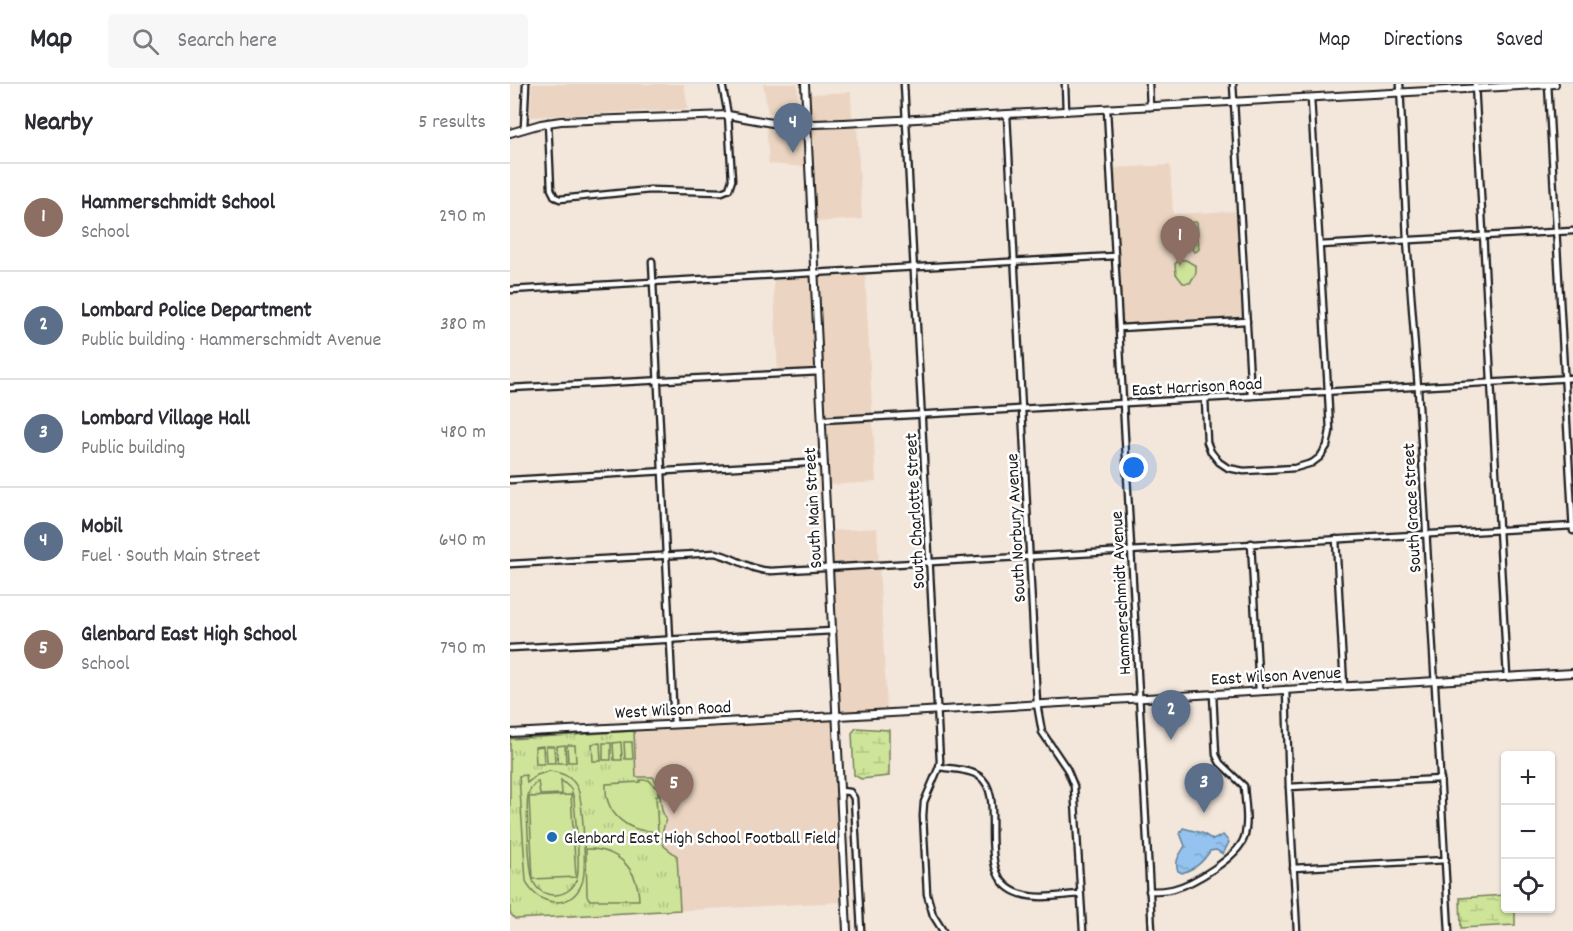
<!DOCTYPE html>
<meta charset="utf-8">
<style>
body{margin:0;font-family:Dekko,sans-serif;background:#f7f7f7;color:#2b2b33}
.controls{position:absolute;right:18px;bottom:18px;display:grid;overflow:hidden;border-radius:6px;box-shadow:0 2px 4px #0004}
.controls button{width:54px;height:54px;display:grid;place-items:center;padding:0;border:0;border-bottom:2px solid #e1e1e2;background:#fff;color:#2b2b33;font:30px sans-serif}
.you{position:absolute;left:624px;top:384px;width:21px;height:21px;margin:-15px;border:4px solid #fff;border-radius:50%;background:#1a73e8;box-shadow:0 0 0 9px #1a73e833}
.badge{display:grid;place-items:center;width:39px;height:39px;border-radius:50%;background:#d93025;color:#fff;font-size:20px;font-weight:700}
.pin{position:absolute;translate:-50% -50px;filter:drop-shadow(0 2px 3px #0008)}
.pin::after{content:'';position:absolute;top:32px;width:21px;height:18px;background:inherit;clip-path:polygon(0 0,100% 0,50% 100%)}
.list{margin:0;padding:0;list-style:none}
h2{display:flex;justify-content:space-between;align-items:center;height:78px;margin:0;padding:0 24px;font-size:26px}
h2 small{font-size:20px;font-weight:400;color:#7c7c81}
.list li{display:grid;grid-template-columns:39px 1fr auto;gap:18px;align-items:center;box-sizing:border-box;height:108px;padding:0 24px;border-top:2px solid #e1e1e2}
.list b{display:block;font-size:22px;white-space:nowrap}
.list p{margin:0;font-size:20px;white-space:nowrap;color:#7c7c81}
.list em{font-size:20px;font-style:normal;color:#7c7c81}
.icon{flex:none;width:33px;height:33px;fill:none;stroke:currentColor;stroke-width:2;stroke-linecap:round;stroke-linejoin:round}
.map{position:relative;flex:none;width:1063px;height:847px;overflow:hidden}
header{display:flex;align-items:center;gap:36px;box-sizing:border-box;height:84px;padding:0 30px;background:#fff;border-bottom:2px solid #e1e1e2}
header strong{font-size:28px}
nav{display:flex;gap:33px;margin-inline-start:auto;font-size:21px}
.search{width:420px;height:54px;background:#f7f7f7;display:flex;align-items:center;gap:15px;box-sizing:border-box;padding:0 21px;border-radius:6px;color:#7c7c81;font-size:22px}
main{display:flex}
aside{flex:1;background:#fff}
.map>svg:first-child{display:block}
.built{fill:#ebd5c2}
.grass{fill:url(#grass-tufts);stroke:#75805a;stroke-width:1.5}
.wetland{fill:url(#wetland-marsh);stroke:#75805a;stroke-width:1.5}
.pitch{fill:#cee499;stroke:#75805a;stroke-width:1.5;fill-rule:evenodd}
.water{fill:url(#water-ripples);stroke:#63809a;stroke-width:1.5}
.lines{fill:none;stroke-linecap:round;stroke-linejoin:round}
.street-casing{stroke:#1c1c1c;stroke-width:9}
.secondary-casing{stroke:#1c1c1c;stroke-width:10}
.street{stroke:#fff;stroke-width:4.5}
.secondary{stroke:#fff;stroke-width:6}
.poi-dot{fill:#1f6fb2;stroke:#fff;stroke-width:2}
.labels{text-anchor:middle;stroke-width:5;stroke-linejoin:round;paint-order:stroke}
.street-label{font-size:18px;fill:#1c1c1c;stroke:#fff}
.poi-label{font-size:18px;fill:#1c1c1c;stroke:#fff;text-anchor:start}
</style>
<header>
<strong>Map</strong>
<div class="search"><svg class="icon" aria-label="search" viewBox="0 0 24 24"><circle cx="10" cy="10" r="6"/><path d="M15 15l6 6"/></svg>Search here</div>
<nav><a>Map</a><a>Directions</a><a>Saved</a></nav>
</header>
<main>
<aside>
<h2>Nearby<small>5 results</small></h2>
<ul class="list">
<li><span class="badge" style="background:#8d6e63">1</span><div><b>Hammerschmidt School</b><p>School</p></div><em>290 m</em></li>
<li><span class="badge" style="background:#5c6f8a">2</span><div><b>Lombard Police Department</b><p>Public building · Hammerschmidt Avenue</p></div><em>380 m</em></li>
<li><span class="badge" style="background:#5c6f8a">3</span><div><b>Lombard Village Hall</b><p>Public building</p></div><em>480 m</em></li>
<li><span class="badge" style="background:#5c6f8a">4</span><div><b>Mobil</b><p>Fuel · South Main Street</p></div><em>640 m</em></li>
<li><span class="badge" style="background:#8d6e63">5</span><div><b>Glenbard East High School</b><p>School</p></div><em>790 m</em></li>
</ul>
</aside>
<div class="map">
<svg width="1063" height="847" viewBox="0 0 1063 847">
<defs>
<pattern id="grass-tufts" width="24" height="20" patternUnits="userSpaceOnUse" patternTransform="scale(1.5)"><rect width="24" height="20" fill="#cee499"/><path d="M3 7l-1-3M5 7V3M7 7l1-3M15 17l-1-3M17 17v-4M19 17l1-3" fill="none" stroke="#b0c383"/></pattern>
<pattern id="wetland-marsh" width="20" height="14" patternUnits="userSpaceOnUse" patternTransform="scale(1.5)"><rect width="20" height="14" fill="#cee499"/><path d="M1 5h8M5 5V1M11 12h8M15 12V8" fill="none" stroke="#b0c383"/></pattern>
<pattern id="water-ripples" width="26" height="14" patternUnits="userSpaceOnUse" patternTransform="scale(1.5)"><rect width="26" height="14" fill="#93c3ee"/><path d="M2 4q2-2 4 0t4 0M15 11q2-2 4 0t4 0" fill="none" stroke="#7ea7cc"/></pattern>
</defs>
<rect width="100%" height="100%" fill="#f3e6db"/>
<filter id="ink" filterUnits="userSpaceOnUse"><feTurbulence type="fractalNoise" baseFrequency=".0167" numOctaves="2"/><feDisplacementMap in="SourceGraphic" scale="12" xChannelSelector="R" yChannelSelector="G"/><feConvolveMatrix kernelMatrix="1 2 1 2 8 2 1 2 1" color-interpolation-filters="sRGB"/></filter>
<g filter="url(#ink)">
<g class="built">
<polygon points="22,0 174,0 178,25 20,33"/>
<polygon points="253,0 287,0 289,23 285,30 258,29"/>
<polygon points="341,8 342,37 299,39 299,10"/>
<polygon points="256,40 293,43 296,83 259,80"/>
<polygon points="347,41 352,135 304,138 300,44"/>
<polygon points="660,81 663,130 728,127 734,234 611,242 603,84"/>
<polygon points="303,187 307,289 268,291 263,189"/>
<polygon points="355,188 366,398 318,401 307,191"/>
<polygon points="367,444 377,627 328,630 320,447"/>
<polygon points="323,635 332,818 5,835 0,829 0,655"/>
</g>
<g class="grass">
<polygon points="687,138 689,165 687,167 684,168 676,154 665,146 671,139"/>
<polygon points="669,176 676,176 686,182 686,189 680,199 673,199 666,190 665,180"/>
<path d="M124 647 126 693H143C154 705 147 722 156 735L152 750 154 762 167 772 170 826 5 835 0 829V655Z"/>
</g>
<g class="wetland">
<polygon points="346,644 379,646 379,692 351,695 344,691 342,649"/>
<polygon points="995,811 996,824 1005,825 1005,841 951,844 950,814"/>
</g>
<g class="pitch">
<polygon points="111,658 112,676 104,676 103,659"/>
<polygon points="114,658 122,658 123,675 115,675"/>
<polygon points="90,659 91,677 83,677 82,660"/>
<rect x="93" y="659" width="8" height="17"/>
<polygon points="55,661 56,679 48,679 47,662"/>
<polygon points="57,661 65,661 66,678 58,678"/>
<polygon points="33,662 34,680 26,680 25,663"/>
<polygon points="36,662 44,662 45,679 37,679"/>
<path d="M40 687C52 689 61 692 67 703 73 714 77 787 72 799 62 827 26 822 16 797L9 692 16 691 17 699 27 691ZM51 696 61 705 64 715C65 733 71 779 67 794 62 813 34 818 24 799 19 790 16 723 18 712 19 705 23 701 28 697L30 711 52 710Z"/>
<path d="M130 696H139L145 703H148V712H146L148 747C119 750 94 730 96 700L130 698Z"/>
<polygon points="61,711 66,793 23,795 19,713"/>
<path d="M76 765C107 764 128 784 129 816H80L77 812Z"/>
</g>
<path class="water" d="M673 744 692 749 703 756 713 751 719 758 713 770 706 766 700 767C692 779 686 784 672 789L668 787C664 777 670 770 675 762L670 749Z"/>
<g class="lines">
<g class="street-casing">
<g id="street">
<polyline points="394,0 430,677 429,683 414,718 413,732 417,810 423,831 433,847"/>
<polyline points="555,0 556,27"/>
<polyline points="639,0 640,23"/>
<polyline points="723,0 741,312"/>
<polyline points="890,0 897,156 908,304 939,847"/>
<polyline points="965,0 997,593"/>
<polyline points="1038,0 1063,447"/>
<polyline points="597,26 642,847"/>
<polyline points="497,31 527,620 532,648 557,685 564,702 573,847"/>
<polyline points="38,38 41,105 45,113 50,115 140,106 212,108 219,105 222,96 218,31 212,0"/>
<polyline points="14,44 16,0"/>
<polyline points="810,161 1063,147"/>
<polyline points="142,177 164,640"/>
<polyline points="0,206 605,172"/>
<polyline points="609,244 737,237"/>
<polyline points="0,304 310,288"/>
<polyline points="695,315 697,358 701,368 709,378 718,384 734,387 785,384 802,379 810,373 817,362 820,347 818,307 801,14"/>
<polyline points="312,336 1063,294"/>
<polyline points="0,396 314,378"/>
<polyline points="826,455 834,602"/>
<polyline points="741,459 749,607"/>
<path d="M0 480 205 469C225 473 241 487 261 487L1063 442"/>
<polyline points="0,564 323,547"/>
<polyline points="776,605 779,703 787,847"/>
<path d="M429 683C441 685 459 685 469 692 500 713 459 794 511 810 528 816 552 811 570 810"/>
<polyline points="779,703 931,695"/>
<polyline points="330,707 340,708 344,714 351,847"/>
<polyline points="783,784 936,776"/>
<path d="M639 807C647 807 655 807 663 805 683 800 727 774 734 754 739 738 735 718 734 702L710 679 706 671 703 610"/>
</g>
</g>
<g class="secondary-casing">
<g id="secondary">
<polyline points="295,0 337,847"/>
<polyline points="0,49 31,40 51,37 218,31 273,41 334,39 1045,0"/>
<polyline points="0,649 347,631 1063,589"/>
</g>
</g>
<use href="#street" class="street"/>
<use href="#secondary" class="secondary"/>
</g>
</g>
<circle class="poi-dot" cx="42" cy="753" r="6"/>
<g class="labels">
<g class="street-label">
<text transform="translate(687 302) rotate(-3)" y="6">East Harrison Road</text>
<text transform="translate(302 424) rotate(-93)" y="6">South Main Street</text>
<text transform="translate(901 424) rotate(-93)" y="6">South Grace Street</text>
<text transform="translate(404 427) rotate(-93)" y="6">South Charlotte Street</text>
<text transform="translate(505 444) rotate(-93)" y="6">South Norbury Avenue</text>
<text transform="translate(610 509) rotate(-93)" y="6">Hammerschmidt Avenue</text>
<text transform="translate(766 591) rotate(-3)" y="6">East Wilson Avenue</text>
<text transform="translate(163 625) rotate(-3)" y="6">West Wilson Road</text>
</g>
<g class="poi-label">
<text x="54" y="759">Glenbard East High School Football Field</text>
</g>
</g>
</svg>
<div class="controls">
<button>+</button>
<button>−</button>
<button><svg class="icon" aria-label="locate" viewBox="0 0 24 24"><circle cx="12" cy="12" r="6"/><path d="M12 2v4M12 18v4M2 12h4M18 12h4"/></svg></button>
</div>
<div class="you"></div>
<div class="pin badge" style="left:670px;top:182px;background:#8d6e63">1</div>
<div class="pin badge" style="left:661px;top:656px;background:#5c6f8a">2</div>
<div class="pin badge" style="left:694px;top:729px;background:#5c6f8a">3</div>
<div class="pin badge" style="left:283px;top:69px;background:#5c6f8a">4</div>
<div class="pin badge" style="left:164px;top:730px;background:#8d6e63">5</div>
</div>
</main>
